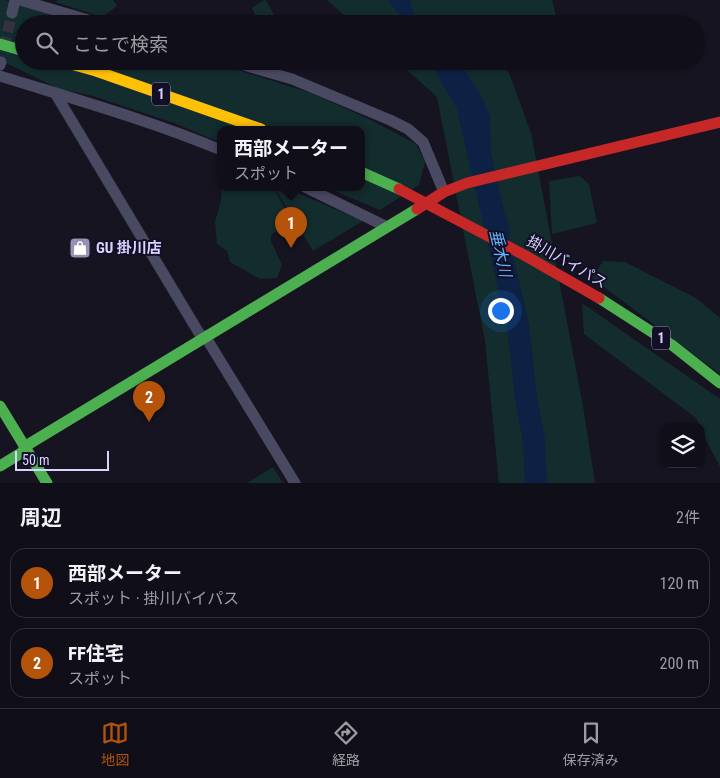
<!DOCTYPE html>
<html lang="ja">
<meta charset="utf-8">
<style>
body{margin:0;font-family:"Roboto Condensed","Noto Sans JP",sans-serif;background:#191822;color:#f1f3f6}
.controls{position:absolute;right:15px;bottom:15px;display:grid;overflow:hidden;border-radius:10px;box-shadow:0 1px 4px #0004}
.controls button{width:45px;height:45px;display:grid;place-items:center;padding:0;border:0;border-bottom:1px solid #302f38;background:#100f19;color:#f1f3f6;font:25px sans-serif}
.scale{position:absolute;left:15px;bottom:12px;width:94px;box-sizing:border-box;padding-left:5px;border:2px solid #d9d4ff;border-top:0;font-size:14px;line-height:18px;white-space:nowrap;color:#d9d4ff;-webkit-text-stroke:4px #130f26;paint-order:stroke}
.you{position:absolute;left:500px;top:310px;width:18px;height:18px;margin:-12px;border:4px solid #fff;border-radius:50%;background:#1a73e8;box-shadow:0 0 0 8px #1a73e833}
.badge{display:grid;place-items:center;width:32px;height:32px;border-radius:50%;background:#b45309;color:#fff;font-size:16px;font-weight:700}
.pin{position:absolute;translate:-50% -41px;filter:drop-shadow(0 1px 2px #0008)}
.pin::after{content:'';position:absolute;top:26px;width:18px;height:15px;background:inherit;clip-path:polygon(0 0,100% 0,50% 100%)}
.popup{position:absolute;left:217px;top:126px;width:148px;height:65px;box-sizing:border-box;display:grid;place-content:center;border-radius:10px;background:#100f19;filter:drop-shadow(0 1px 4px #0005);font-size:16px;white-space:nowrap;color:#9c9ca2}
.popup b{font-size:19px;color:#f1f3f6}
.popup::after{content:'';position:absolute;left:50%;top:100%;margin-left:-10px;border:10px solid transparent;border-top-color:#100f19}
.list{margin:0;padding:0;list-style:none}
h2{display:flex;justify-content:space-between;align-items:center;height:65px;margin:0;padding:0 20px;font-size:21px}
h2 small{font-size:16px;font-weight:400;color:#9c9ca2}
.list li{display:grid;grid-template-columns:32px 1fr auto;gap:15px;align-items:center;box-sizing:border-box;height:70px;margin:0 10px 10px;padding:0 10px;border:1px solid #302f38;border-radius:15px}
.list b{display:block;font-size:19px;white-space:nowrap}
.list p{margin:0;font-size:16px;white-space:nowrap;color:#9c9ca2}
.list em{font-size:16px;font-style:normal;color:#9c9ca2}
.icon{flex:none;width:28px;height:28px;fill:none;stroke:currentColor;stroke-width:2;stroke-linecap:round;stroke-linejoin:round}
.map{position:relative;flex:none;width:720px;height:483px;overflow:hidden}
.search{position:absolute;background:#100f19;box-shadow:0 1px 4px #0004;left:15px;right:15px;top:15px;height:55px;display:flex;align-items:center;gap:12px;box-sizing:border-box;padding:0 18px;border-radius:28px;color:#9c9ca2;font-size:19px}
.sheet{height:225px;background:#100f19}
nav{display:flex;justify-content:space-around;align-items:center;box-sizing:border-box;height:70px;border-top:1px solid #302f38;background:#100f19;font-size:14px;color:#9c9ca2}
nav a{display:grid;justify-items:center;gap:2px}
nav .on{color:#b45309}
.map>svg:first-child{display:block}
.green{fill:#132c2d}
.water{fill:#0d2144}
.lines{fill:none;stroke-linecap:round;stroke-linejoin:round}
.river{stroke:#0d2144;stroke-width:22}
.street-tunnel{stroke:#333142;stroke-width:11;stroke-dasharray:11 5.5;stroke-linecap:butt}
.street{stroke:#4a4962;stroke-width:11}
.fast{stroke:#4caf50;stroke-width:11}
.slow{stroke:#ffc107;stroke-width:11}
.jam{stroke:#c62828;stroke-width:11}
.jam-bridge{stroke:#c62828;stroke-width:11}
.labels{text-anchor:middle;stroke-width:4;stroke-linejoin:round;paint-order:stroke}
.shield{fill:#130f26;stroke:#9e99be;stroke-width:1}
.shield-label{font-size:14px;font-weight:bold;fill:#d9d4ff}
.poi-label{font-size:15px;font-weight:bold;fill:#d9d4ff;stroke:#130f26;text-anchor:start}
.street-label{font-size:15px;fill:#d9d4ff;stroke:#130f26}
.water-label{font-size:16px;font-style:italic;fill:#62b6ff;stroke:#130f26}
</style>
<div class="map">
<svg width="720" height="483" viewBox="0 0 720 483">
<rect width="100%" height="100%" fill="#161421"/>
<g class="green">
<polygon points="0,0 5,0 86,24 24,24 24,61 209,61 311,93 369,119 416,144 425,162 419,185 380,210 325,187 361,187 361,129 221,129 221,143 177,124 93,96 59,89 0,60"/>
<polygon points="59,0 113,0 117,6 102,17 55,2"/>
<polygon points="264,0 266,0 279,24 260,24 252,8"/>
<polygon points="327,0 552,0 558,24 354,24"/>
<polygon points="397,61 499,61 509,73 531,133 583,406 595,483 499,483 485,341 437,97"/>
<polygon points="579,176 589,184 597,223 552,234 549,181"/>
<polygon points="222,187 273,187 293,223 287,225 271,235 271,241 282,265 277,278 260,279 230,262 227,251 217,244 215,222 221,200"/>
<polygon points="274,187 284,187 363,221 313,251"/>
<polygon points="603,261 625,262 696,298 720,318 720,374 592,278"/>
<polygon points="582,303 720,399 720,467 701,430 701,427 696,418 584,334"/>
<polygon points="273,467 283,483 247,483"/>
</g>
<g class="water">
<polygon points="388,0 410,0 416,24 411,24 399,14"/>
<polygon points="457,61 459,61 479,92 490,116 491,153 502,202 509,228 509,268 472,109"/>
</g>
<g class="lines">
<polyline class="river" points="442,61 467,104 518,326 526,398 534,441 536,483"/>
<polyline class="street-tunnel" points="4,48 12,13"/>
<g class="street">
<polyline points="20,0 102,24"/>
<polyline points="12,13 15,0"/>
<polyline points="230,61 292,79 390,120 408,129 423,142 444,192"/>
<polyline points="0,65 1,62"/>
<path d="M0 76C74 99 149 120 221 150"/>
<polyline points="55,93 202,338"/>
<polyline points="305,187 385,226"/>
<polyline points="205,336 295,483"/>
</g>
<g class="fast">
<polyline points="0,44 24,51"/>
<polyline points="361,172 399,189"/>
<polyline points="599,298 672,345 720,383"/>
<polyline points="0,406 47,483"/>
<polyline points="24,447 417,209"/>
<polyline points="0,466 26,450"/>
</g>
<polyline class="slow" points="60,61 96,71 261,129"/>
<polyline class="jam" points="417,209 444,192 467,183 720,122"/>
<polyline class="jam-bridge" points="399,189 524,255 599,298"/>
</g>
<defs>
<g id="shop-square" transform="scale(1.125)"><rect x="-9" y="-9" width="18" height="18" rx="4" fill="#9591b1" stroke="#130f26"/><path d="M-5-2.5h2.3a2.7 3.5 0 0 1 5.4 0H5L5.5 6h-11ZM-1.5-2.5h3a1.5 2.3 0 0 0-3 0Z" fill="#fff"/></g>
</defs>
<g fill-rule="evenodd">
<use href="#shop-square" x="80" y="248"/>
</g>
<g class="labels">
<g class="shield">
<rect x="152" y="82.5" width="18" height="23" rx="4"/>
<rect x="652" y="326.5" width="18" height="23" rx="4"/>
</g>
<g class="shield-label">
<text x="161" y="99">1</text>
<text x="661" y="343">1</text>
</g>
<g class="poi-label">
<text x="96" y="253">GU 掛川店</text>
</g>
<g class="street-label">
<text transform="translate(567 262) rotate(30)" y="5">掛川バイパス</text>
</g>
<g class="water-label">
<text transform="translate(501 253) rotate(77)" y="6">垂木川</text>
</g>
</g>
</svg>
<div class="controls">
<button><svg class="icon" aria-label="layers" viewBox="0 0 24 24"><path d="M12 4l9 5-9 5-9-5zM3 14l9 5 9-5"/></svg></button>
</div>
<div class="scale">50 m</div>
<div class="you"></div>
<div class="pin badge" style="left:291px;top:248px">1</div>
<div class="popup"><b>西部メーター</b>スポット</div>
<div class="pin badge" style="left:149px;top:422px">2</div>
<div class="search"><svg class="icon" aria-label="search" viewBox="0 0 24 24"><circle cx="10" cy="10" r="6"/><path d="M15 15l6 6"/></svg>ここで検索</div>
</div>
<section class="sheet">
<h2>周辺<small>2件</small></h2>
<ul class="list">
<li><span class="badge">1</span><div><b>西部メーター</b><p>スポット · 掛川バイパス</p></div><em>120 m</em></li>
<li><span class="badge">2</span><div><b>FF住宅</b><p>スポット</p></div><em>200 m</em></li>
</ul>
</section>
<nav>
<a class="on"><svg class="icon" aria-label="map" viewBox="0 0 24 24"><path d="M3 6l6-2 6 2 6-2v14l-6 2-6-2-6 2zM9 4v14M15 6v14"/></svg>地図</a>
<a><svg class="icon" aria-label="directions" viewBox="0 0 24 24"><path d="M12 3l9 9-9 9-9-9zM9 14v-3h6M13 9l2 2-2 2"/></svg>経路</a>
<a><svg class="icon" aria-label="saved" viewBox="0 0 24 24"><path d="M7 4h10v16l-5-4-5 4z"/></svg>保存済み</a>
</nav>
